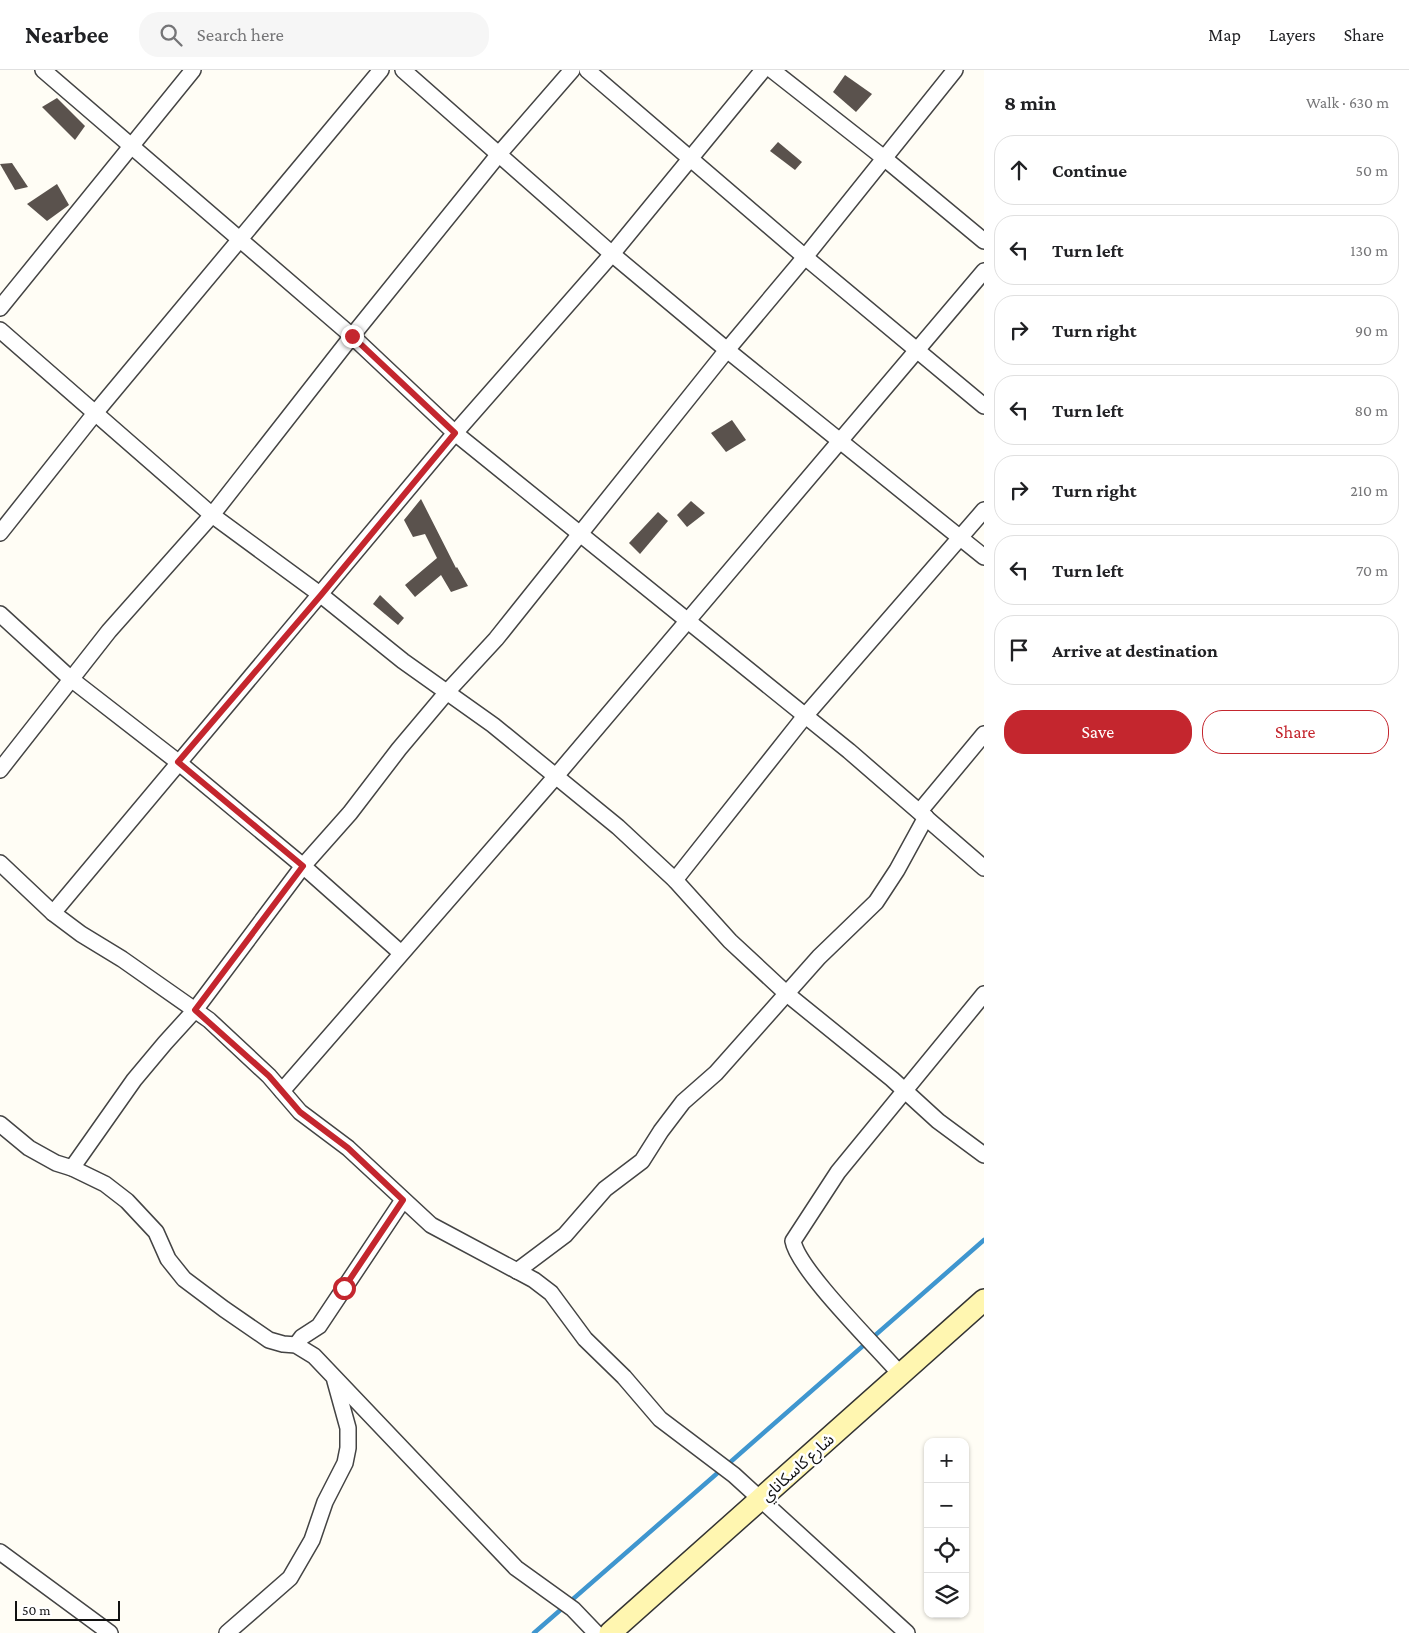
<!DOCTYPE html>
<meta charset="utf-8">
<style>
body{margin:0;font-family:"Crimson Pro","Noto Sans Arabic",serif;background:#f6f6f6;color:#202124}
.controls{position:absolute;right:15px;bottom:15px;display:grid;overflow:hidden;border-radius:10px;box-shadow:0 1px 4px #0004}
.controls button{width:45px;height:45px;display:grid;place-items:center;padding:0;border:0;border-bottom:1px solid #e0e0e0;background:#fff;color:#202124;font:25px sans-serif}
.scale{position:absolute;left:15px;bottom:12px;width:105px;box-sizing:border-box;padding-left:5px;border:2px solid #111;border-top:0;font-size:14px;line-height:18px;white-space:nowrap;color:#111;-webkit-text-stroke:4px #fff;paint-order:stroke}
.stop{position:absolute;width:15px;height:15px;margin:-11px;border:4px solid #c4262e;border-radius:50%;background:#fff}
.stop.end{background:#c4262e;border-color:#fff;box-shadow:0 1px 5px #0008}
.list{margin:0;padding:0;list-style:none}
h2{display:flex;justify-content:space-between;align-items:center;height:65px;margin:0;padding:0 20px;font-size:21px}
h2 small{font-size:16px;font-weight:400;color:#757577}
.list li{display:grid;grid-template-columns:32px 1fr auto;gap:15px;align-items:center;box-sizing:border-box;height:70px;margin:0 10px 10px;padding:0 10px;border:1px solid #e0e0e0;border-radius:20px}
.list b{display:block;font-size:19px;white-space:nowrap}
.list em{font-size:16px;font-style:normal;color:#757577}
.actions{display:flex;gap:10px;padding:15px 20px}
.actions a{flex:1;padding:11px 0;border:1px solid #c4262e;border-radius:20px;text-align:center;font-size:18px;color:#c4262e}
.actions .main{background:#c4262e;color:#fff}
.icon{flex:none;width:28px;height:28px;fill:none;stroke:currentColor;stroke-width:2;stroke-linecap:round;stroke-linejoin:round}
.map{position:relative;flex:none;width:984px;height:1563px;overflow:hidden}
header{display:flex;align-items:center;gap:30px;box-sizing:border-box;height:70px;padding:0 25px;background:#fff;border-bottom:1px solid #e0e0e0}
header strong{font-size:24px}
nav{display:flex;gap:28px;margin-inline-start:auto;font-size:18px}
.search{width:350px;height:45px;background:#f6f6f6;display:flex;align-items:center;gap:12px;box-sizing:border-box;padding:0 18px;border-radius:20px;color:#757577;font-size:19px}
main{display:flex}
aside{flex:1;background:#fff}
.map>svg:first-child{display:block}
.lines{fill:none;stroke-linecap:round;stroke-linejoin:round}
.stream{stroke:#3f96cf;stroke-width:4.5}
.building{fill:#5a524d}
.street-casing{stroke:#444;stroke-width:18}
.secondary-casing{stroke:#333;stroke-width:24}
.street{stroke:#fff;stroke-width:15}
.secondary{stroke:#fff6b0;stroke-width:21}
.route{stroke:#c4262e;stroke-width:6}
.labels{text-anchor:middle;stroke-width:5;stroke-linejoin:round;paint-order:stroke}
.street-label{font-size:16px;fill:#111;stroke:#fff}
</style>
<header>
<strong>Nearbee</strong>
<div class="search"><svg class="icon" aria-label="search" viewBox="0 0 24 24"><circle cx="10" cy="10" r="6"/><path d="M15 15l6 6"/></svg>Search here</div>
<nav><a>Map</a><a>Layers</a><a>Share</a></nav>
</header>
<main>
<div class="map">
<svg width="984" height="1563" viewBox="0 0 984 1563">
<rect width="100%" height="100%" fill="#fffdf5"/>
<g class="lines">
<g class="stream">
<polyline points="727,1395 984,1170"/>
<polyline points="534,1563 721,1400"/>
</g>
</g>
<g class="building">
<polygon points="845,5 872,24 856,42 833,22"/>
<polygon points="57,28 85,56 75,70 42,37"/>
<polygon points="778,72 802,92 795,100 770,81"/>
<polygon points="12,93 28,117 15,120 0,94"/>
<polygon points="57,114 69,135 47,151 27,134"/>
<polygon points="732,350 746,370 726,382 711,363"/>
<polygon points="421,429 456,498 457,497 468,516 451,522 441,505 415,527 405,515 437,488 425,464 413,467 404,450"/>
<polygon points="691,431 705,443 687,457 677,445"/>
<polygon points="658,442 668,451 640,484 629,473"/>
<polygon points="380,525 404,548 398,555 373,534"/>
</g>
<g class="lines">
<g class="street-casing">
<g id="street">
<polyline points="43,0 352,266 455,363 849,681 984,798"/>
<polyline points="403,0 612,184 727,280 984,487"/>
<polyline points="587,0 805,187 984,336"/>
<polyline points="772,0 884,88 984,171"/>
<polyline points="0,238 193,0"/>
<polyline points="0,260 212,445 321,525 403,591 493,655 618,757 675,810 730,871 787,924 892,1009 938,1051 984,1085"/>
<polyline points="0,463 96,342 381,0"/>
<polyline points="0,544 71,609 178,692 303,796 401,883"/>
<polyline points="0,700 109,561 212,445 352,266 499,84 572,0"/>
<polyline points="920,741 984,664"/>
<polyline points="0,793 53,843 81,864 122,889 209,950 269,1006 300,1042 348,1078 431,1155 534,1210 551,1223 585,1269 624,1307 660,1349 734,1405 907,1563"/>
<polyline points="675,810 805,646 984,440"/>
<polyline points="53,843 455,363 612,184 763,0"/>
<polyline points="282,1021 556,706 984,201"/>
<polyline points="0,1054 29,1078 56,1093 72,1098 105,1114 127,1131 156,1162 168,1189 184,1209 224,1239 269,1270 283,1274 296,1275 314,1286 516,1498 573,1539 596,1563"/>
<polyline points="72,1098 134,1010 165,973 195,940 303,796 350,743 399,679 447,622 496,569 727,280 805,187 955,0"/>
<polyline points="517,1201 565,1165 605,1119 642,1091 661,1061 683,1032 716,1003 819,887 876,832 897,800 926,747"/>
<polyline points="296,1275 302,1267 319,1256 403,1130"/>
<path d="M901 1305C878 1278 798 1200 793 1171L838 1102 984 924"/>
<polyline points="0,1482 110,1563"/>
<polyline points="227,1563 290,1508 312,1470 325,1432 345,1393 348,1378 348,1358 335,1311"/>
</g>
</g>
<g class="secondary-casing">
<polyline id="secondary" points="610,1563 984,1230"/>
</g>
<use href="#street" class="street"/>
<use href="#secondary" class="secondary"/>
</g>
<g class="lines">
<polyline class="route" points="344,1218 403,1130 348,1078 300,1042 269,1006 195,940 303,796 178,692 321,525 455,363 352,266"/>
</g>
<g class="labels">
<g class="street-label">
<text transform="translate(797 1397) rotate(-42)" y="6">شارع كاسكاناي</text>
</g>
</g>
</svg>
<div class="controls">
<button>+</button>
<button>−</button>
<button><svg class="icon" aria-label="locate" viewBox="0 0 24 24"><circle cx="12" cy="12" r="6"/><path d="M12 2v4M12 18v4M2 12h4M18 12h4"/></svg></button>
<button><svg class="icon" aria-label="layers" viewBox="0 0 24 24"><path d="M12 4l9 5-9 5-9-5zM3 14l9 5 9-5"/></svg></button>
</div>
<div class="scale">50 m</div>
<div class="stop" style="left:344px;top:1218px"></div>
<div class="stop end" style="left:352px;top:266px"></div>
</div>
<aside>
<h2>8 min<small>Walk · 630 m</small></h2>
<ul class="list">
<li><svg class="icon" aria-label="ahead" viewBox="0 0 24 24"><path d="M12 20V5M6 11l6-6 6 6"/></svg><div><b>Continue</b></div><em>50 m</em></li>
<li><svg class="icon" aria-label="left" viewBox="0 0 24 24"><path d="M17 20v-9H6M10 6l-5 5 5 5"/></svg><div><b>Turn left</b></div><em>130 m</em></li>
<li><svg class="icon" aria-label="right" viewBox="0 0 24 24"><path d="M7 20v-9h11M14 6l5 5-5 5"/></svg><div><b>Turn right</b></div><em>90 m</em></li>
<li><svg class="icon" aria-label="left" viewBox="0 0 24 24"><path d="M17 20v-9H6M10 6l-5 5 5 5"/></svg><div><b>Turn left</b></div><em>80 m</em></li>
<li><svg class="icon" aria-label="right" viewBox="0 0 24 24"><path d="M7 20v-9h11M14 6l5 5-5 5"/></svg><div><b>Turn right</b></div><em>210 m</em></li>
<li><svg class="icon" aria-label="left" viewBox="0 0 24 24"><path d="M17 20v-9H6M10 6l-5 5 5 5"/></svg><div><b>Turn left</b></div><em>70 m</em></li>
<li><svg class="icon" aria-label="arrive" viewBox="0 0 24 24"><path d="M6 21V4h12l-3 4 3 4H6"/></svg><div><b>Arrive at destination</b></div></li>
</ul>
<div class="actions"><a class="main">Save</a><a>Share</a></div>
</aside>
</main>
